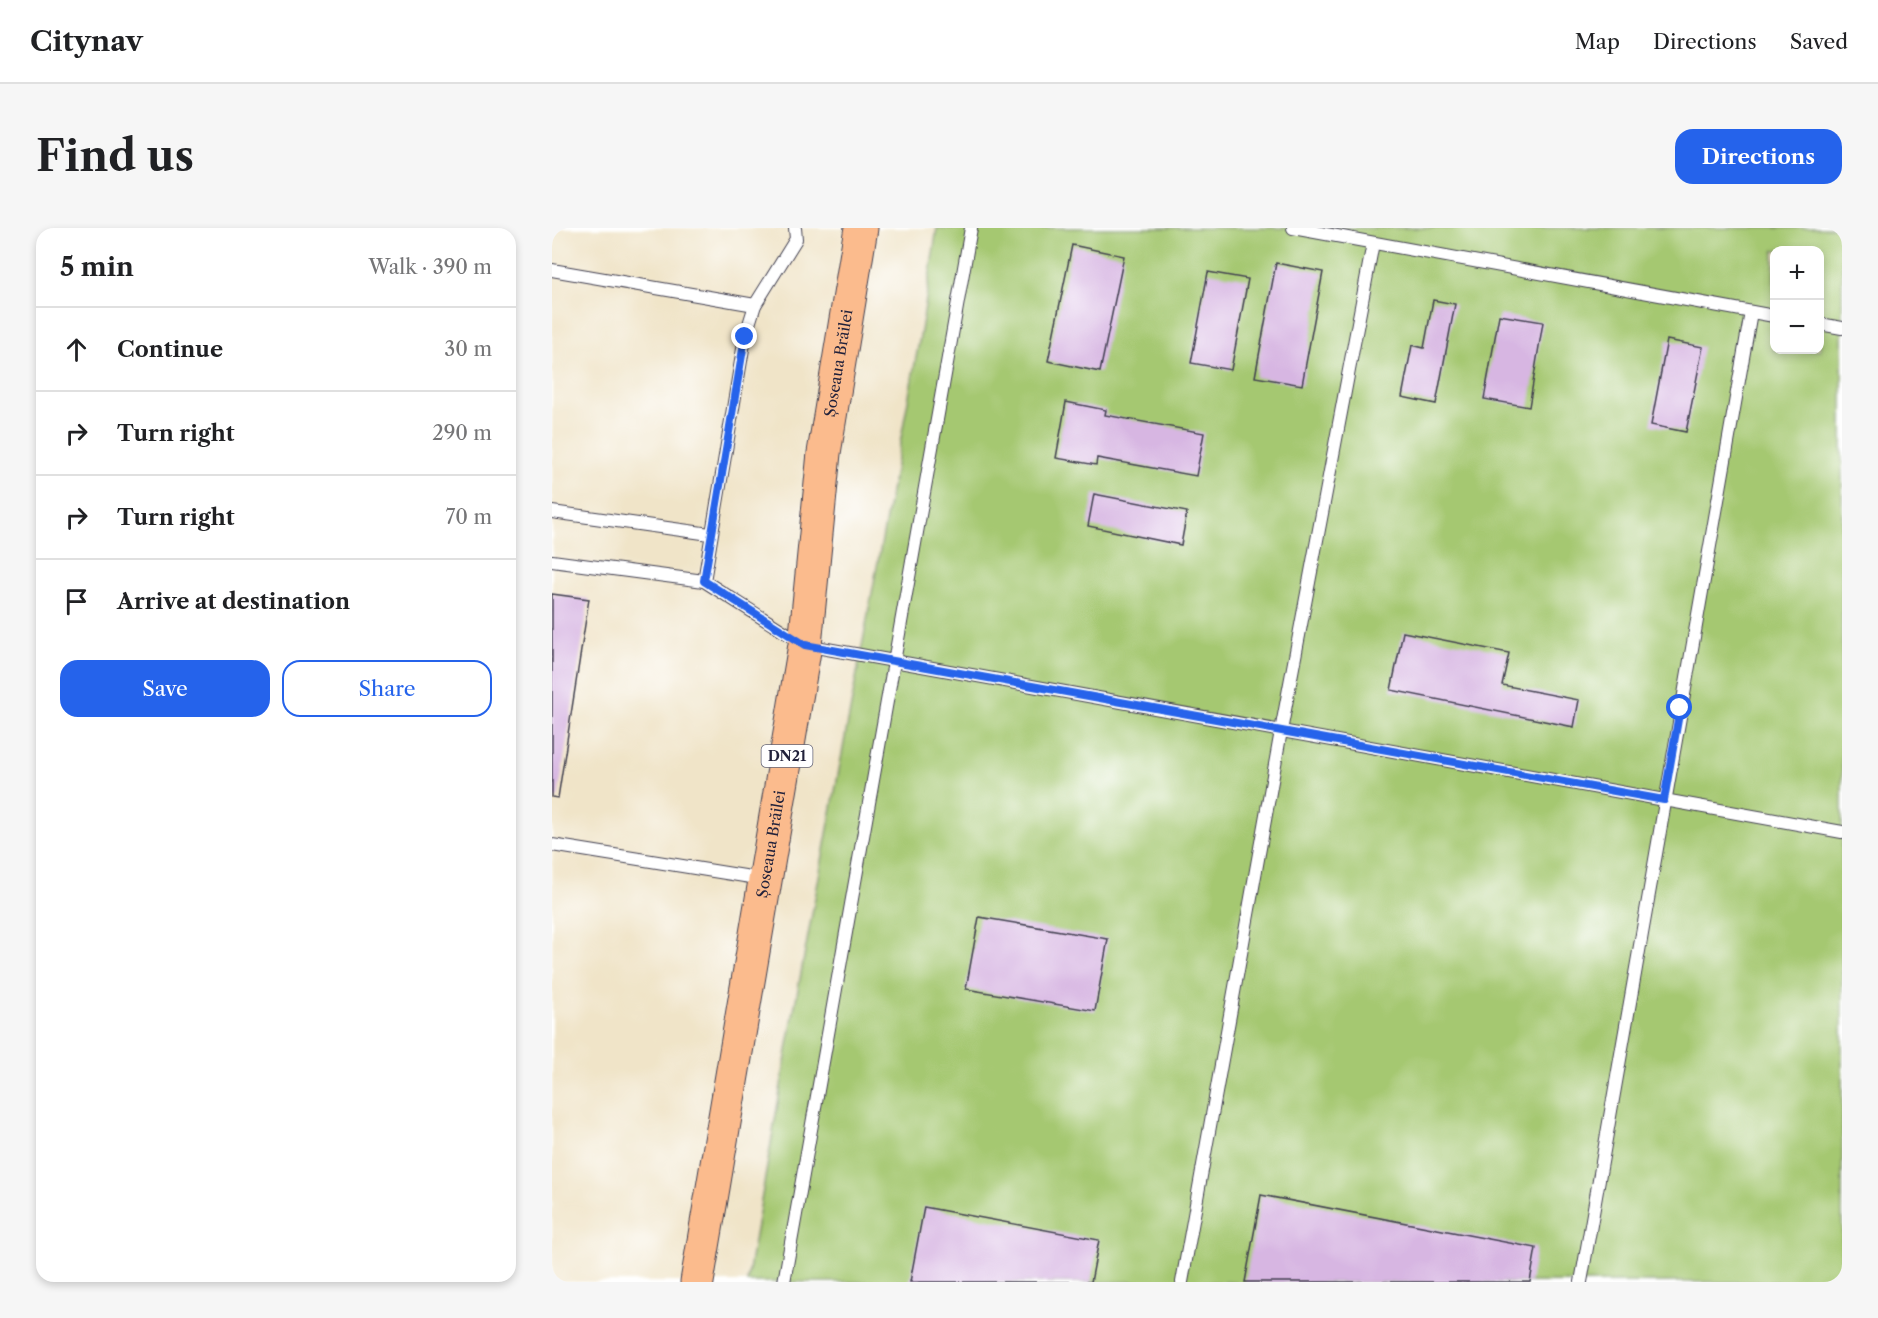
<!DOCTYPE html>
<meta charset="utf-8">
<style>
body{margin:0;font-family:"Libre Caslon Text",serif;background:#f6f6f6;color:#202124}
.controls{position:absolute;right:18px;top:18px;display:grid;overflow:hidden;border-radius:12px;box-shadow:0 3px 9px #0003}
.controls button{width:54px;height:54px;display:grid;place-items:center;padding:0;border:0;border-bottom:2px solid #e0e0e0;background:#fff;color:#202124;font:30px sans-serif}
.stop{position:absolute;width:18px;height:18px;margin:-14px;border:4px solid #2563eb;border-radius:50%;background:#fff}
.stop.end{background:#2563eb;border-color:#fff;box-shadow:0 2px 6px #0008}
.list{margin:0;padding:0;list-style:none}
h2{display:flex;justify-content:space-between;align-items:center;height:78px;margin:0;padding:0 24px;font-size:26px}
h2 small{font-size:20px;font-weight:400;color:#757577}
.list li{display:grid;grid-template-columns:39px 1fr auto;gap:18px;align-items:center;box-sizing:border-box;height:84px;padding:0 24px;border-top:2px solid #e0e0e0}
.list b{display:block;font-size:22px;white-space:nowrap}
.list em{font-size:20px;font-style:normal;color:#757577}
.actions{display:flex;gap:12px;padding:18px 24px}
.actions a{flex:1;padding:14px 0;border:2px solid #2563eb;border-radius:18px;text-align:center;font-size:21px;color:#2563eb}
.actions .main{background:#2563eb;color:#fff}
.icon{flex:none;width:33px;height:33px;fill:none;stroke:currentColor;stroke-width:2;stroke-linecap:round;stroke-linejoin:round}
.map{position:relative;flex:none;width:1290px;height:1054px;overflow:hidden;border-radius:18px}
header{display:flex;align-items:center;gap:36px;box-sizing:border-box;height:84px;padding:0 30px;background:#fff;border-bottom:2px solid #e0e0e0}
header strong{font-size:28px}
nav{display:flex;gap:33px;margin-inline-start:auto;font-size:21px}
.intro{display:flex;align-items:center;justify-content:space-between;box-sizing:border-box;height:144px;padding:0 36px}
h1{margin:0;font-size:42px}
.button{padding:15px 27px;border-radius:18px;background:#2563eb;color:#fff;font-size:21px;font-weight:700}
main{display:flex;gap:36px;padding:0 36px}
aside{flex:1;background:#fff;border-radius:18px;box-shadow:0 3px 9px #0003}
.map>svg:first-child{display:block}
.green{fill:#a5c871;stroke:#647556;stroke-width:1.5;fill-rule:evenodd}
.building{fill:#d7b6e2}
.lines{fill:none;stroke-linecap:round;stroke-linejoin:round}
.service-casing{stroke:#413f50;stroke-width:14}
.trunk-casing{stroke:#413f50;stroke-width:35}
.service{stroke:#fff;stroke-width:12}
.trunk{stroke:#fbbb8d;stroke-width:33}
.route{stroke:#2563eb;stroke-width:8}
.labels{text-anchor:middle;stroke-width:5;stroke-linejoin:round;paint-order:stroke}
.shield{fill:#fff;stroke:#646476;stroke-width:1.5}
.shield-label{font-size:14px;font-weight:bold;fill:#22223b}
.street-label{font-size:15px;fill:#22223b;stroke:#fff}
</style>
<header>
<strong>Citynav</strong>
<nav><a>Map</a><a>Directions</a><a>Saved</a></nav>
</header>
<div class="intro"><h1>Find us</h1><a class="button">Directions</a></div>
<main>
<aside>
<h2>5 min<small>Walk · 390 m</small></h2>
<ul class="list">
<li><svg class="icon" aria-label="ahead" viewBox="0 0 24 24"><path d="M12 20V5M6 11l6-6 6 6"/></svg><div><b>Continue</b></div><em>30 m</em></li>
<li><svg class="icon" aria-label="right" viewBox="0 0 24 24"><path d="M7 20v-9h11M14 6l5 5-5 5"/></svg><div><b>Turn right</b></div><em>290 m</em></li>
<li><svg class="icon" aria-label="right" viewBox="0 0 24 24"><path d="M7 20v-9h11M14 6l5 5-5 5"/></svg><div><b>Turn right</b></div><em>70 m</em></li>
<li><svg class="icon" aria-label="arrive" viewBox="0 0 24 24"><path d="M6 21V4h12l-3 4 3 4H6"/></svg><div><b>Arrive at destination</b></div></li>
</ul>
<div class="actions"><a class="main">Save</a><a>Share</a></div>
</aside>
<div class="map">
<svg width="1290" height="1054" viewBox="0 0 1290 1054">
<rect width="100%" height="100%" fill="#fff"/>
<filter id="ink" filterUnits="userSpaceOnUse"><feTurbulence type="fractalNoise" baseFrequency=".0167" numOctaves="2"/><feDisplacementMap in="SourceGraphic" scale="12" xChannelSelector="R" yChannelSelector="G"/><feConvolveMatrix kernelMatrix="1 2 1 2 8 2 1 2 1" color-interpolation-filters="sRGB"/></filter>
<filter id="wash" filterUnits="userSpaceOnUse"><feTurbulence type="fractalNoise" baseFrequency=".008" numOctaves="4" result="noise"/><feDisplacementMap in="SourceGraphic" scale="24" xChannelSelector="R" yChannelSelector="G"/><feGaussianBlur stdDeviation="1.35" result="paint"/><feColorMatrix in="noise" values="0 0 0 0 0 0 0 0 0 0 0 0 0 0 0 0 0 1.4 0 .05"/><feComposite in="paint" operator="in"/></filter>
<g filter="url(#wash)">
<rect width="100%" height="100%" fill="#f0e4c8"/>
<path class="green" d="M385 0H1290V1054H195L241 788 369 103ZM1222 22H1268V122H1222Z"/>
<g id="blocks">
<g class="building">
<polygon points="520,17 572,28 548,144 496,133"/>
<polygon points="724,35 771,44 750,157 703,149"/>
<polygon points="656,44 696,51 679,142 639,135"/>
<polygon points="881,72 903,76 884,176 850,169 860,117 872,120"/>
<polygon points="947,87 991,94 977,179 932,171"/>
<polygon points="1115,112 1151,119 1134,204 1099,197"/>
<polygon points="514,174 554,182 553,187 652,205 644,248 545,230 544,237 504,230"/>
<polygon points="542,266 635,284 629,317 536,298"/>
<polygon points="0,366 37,371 6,570 0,569"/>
<polygon points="851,404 957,425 950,457 1027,472 1022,499 839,462"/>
<polygon points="427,689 556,711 543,783 414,761"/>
<polygon points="709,967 984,1020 978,1054 693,1054"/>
<polygon points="372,979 547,1012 539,1054 358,1054"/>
</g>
</g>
</g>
<g filter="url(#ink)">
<use href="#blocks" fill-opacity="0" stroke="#413f50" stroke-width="1.5"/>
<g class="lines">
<g class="service-casing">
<g id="service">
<polyline points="741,0 1222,88"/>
<polyline points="0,42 203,77"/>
<polyline points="1268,96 1290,100"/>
<polyline points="0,284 158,306"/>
<polyline points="0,333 152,353 253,417 1290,604"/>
<polyline points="152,353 193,109 203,77 244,11 243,0"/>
<polyline points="0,617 211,651"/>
<polyline points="232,1054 419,0"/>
<polyline points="630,1054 729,503 821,15"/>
<polyline points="1029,1054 1199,84"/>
</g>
</g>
<g class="trunk-casing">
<g id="trunk">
<path id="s1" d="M145 1054 253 417 272 225 309 0"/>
</g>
</g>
<use href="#service" class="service"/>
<use href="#trunk" class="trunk"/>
</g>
</g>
<g class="lines" filter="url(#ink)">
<polyline class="route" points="193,109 152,353 253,417 1112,572 1128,480"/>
</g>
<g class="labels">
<rect class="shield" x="209.5" y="517" width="51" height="22" rx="4.5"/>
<g class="shield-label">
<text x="235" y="533">DN21</text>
</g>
<g class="street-label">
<text dy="5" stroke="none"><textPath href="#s1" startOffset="930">Șoseaua Brăilei</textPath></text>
<text dy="5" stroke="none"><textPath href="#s1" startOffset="444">Șoseaua Brăilei</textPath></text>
</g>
</g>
</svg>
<div class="controls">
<button>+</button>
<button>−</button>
</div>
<div class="stop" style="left:1128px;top:480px"></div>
<div class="stop end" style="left:193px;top:109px"></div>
</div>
</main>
